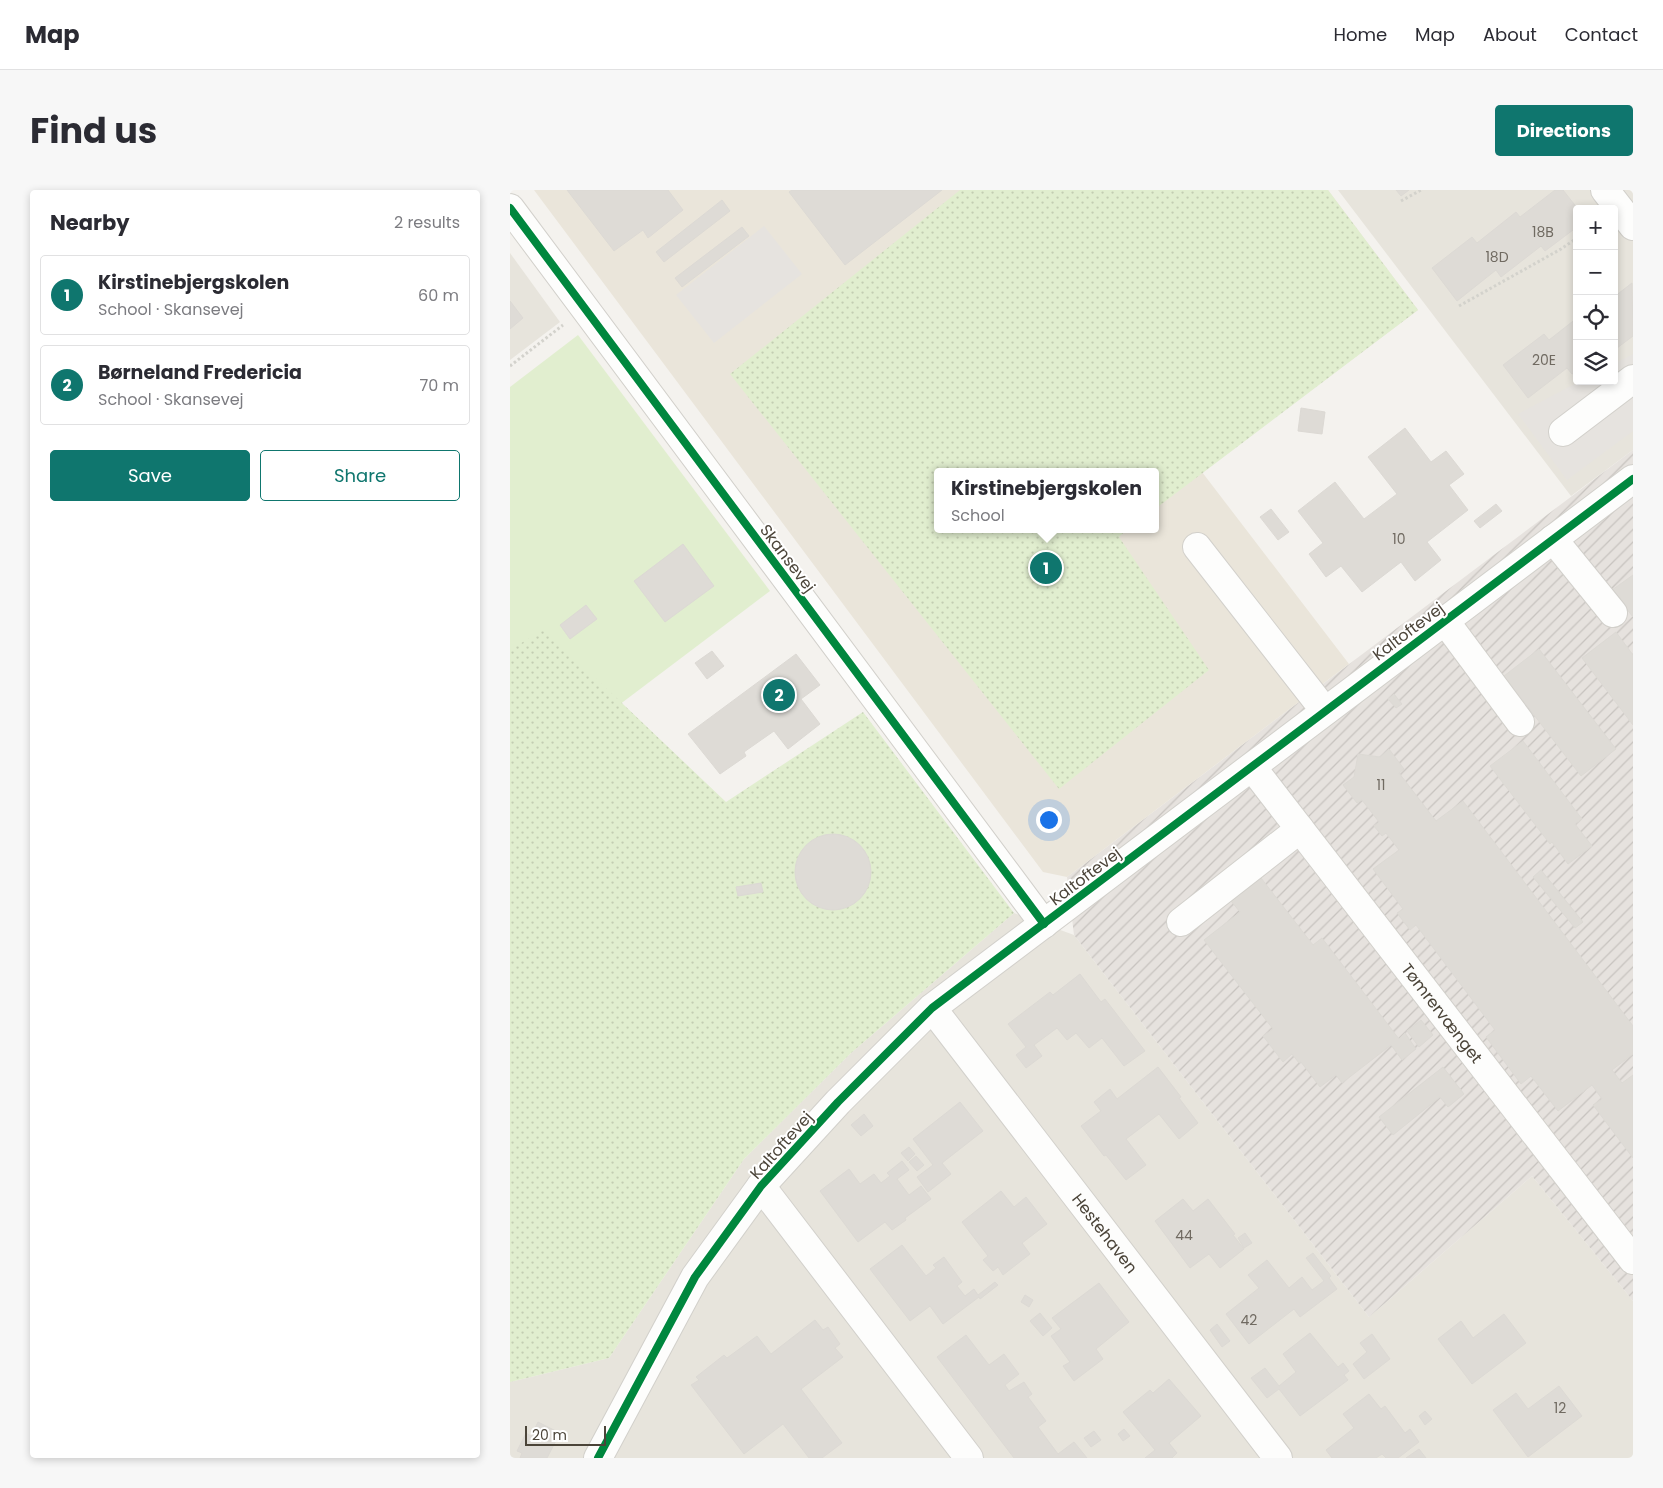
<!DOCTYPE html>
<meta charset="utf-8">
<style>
body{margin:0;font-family:Poppins,sans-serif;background:#f7f7f7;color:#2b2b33}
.controls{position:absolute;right:15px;top:15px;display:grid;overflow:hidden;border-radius:5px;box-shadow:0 2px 8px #0003}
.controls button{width:45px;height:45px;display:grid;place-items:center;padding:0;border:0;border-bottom:1px solid #e1e1e2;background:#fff;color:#2b2b33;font:25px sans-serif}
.scale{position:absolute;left:15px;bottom:12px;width:81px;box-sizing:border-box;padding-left:5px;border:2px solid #4b4439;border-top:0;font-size:14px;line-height:18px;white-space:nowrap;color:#4b4439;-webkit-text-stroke:4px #fff;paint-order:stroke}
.you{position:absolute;left:538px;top:629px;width:18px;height:18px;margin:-12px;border:4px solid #fff;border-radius:50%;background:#1a73e8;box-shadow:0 0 0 8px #1a73e833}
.badge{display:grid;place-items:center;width:32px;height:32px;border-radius:50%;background:#0f766e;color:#fff;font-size:16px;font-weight:700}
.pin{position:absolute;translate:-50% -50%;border:2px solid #fff;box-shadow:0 1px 5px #0006}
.popup{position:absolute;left:424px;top:278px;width:225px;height:65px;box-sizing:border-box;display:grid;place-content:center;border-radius:5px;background:#fff;filter:drop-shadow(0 1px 4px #0005);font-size:16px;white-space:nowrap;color:#7c7c81}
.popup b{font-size:19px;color:#2b2b33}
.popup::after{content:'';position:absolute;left:50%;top:100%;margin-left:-10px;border:10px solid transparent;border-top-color:#fff}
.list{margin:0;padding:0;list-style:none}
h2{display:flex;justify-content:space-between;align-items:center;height:65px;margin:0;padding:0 20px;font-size:21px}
h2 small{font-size:16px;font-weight:400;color:#7c7c81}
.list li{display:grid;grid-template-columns:32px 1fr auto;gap:15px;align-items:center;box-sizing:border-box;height:80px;margin:0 10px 10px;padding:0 10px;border:1px solid #e1e1e2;border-radius:5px}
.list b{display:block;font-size:19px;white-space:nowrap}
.list p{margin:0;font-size:16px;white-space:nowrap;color:#7c7c81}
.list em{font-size:16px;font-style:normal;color:#7c7c81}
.actions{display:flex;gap:10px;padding:15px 20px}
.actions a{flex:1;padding:11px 0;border:1px solid #0f766e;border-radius:5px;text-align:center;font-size:18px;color:#0f766e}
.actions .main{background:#0f766e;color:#fff}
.icon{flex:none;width:28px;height:28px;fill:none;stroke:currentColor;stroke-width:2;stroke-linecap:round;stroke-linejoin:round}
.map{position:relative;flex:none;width:1123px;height:1268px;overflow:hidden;border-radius:5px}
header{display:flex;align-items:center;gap:30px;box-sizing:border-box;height:70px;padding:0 25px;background:#fff;border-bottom:1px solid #e1e1e2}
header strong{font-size:24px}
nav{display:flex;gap:28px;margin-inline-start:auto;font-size:18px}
.intro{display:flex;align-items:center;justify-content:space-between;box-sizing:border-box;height:120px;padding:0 30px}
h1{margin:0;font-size:35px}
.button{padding:12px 22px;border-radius:5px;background:#0f766e;color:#fff;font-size:18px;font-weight:700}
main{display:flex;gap:30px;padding:0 30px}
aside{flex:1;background:#fff;border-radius:5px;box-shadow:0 2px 8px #0003}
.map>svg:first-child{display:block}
.residential{fill:#e7e4dc;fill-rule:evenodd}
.industrial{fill:url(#industrial-furrows)}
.education{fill:#eae5da;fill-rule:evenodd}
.grass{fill:#e1eecf}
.park{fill:url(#park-dots)}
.parking{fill:#e6e3df}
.building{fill:#dedbd6;stroke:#dcd9d4}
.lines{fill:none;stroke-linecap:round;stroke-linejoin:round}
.minor-casing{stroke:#d2d0cb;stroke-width:30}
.path{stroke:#d3d2cc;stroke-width:3;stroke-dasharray:2.5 2.5;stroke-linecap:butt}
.minor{stroke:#fdfdfc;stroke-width:28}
.cycleway-casing{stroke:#fff;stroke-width:11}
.cycleway{stroke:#00873e;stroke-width:8}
.labels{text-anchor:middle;stroke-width:4;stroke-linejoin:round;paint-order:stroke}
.number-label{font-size:14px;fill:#706a61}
.street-label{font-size:16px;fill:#4b4439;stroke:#fff}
</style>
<header>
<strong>Map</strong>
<nav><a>Home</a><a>Map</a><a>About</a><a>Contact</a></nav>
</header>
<div class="intro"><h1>Find us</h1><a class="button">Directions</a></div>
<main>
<aside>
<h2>Nearby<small>2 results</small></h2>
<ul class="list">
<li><span class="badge">1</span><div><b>Kirstinebjergskolen</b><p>School · Skansevej</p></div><em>60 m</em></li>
<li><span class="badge">2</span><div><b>Børneland Fredericia</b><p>School · Skansevej</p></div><em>70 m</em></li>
</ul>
<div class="actions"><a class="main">Save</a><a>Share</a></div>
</aside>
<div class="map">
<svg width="1123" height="1268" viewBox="0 0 1123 1268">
<defs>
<pattern id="industrial-furrows" width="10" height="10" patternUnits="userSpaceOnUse" patternTransform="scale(1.25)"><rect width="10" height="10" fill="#e6e2de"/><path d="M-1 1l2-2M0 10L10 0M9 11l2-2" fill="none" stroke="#c7c3bf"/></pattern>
<pattern id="park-dots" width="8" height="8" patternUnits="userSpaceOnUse" patternTransform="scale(1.25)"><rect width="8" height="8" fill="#e1eecf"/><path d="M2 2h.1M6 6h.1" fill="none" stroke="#c3cdb2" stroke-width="1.8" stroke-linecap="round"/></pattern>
</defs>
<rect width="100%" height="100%" fill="#f4f2ee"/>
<g class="residential">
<path d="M828 0H1123V260L1061 306ZM1067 19H1104V191H1067Z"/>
<polygon points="0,63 50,132 0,170"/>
<polygon points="504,723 564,745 859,1127 1022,986 1123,1111 1123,1268 0,1268 0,1192 99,1168 234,969 341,863"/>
</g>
<polygon class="industrial" points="1123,260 1123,1111 1022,986 859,1127 564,745 557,687"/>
<path class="education" d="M24 0H818L908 120 692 282 839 474 557 687 533 682ZM427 282H645V339H427Z"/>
<polygon class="grass" points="68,145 260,401 101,521 0,471 0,197"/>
<g class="park">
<polygon points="450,0 818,0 908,120 645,319 645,282 427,282 427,339 618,339 609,347 699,480 549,599 220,184"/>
<polygon points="34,439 216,612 353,522 504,723 341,863 234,969 99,1168 0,1192 0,460"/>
</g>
<g class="parking">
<polygon points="254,36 292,84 204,153 166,105"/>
<polygon points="1123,164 1123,241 1057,290 1008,224 1070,191 1104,191 1104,174"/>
</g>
<g class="building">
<polygon points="57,0 158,0 173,20 138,48 133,40 104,61"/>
<polygon points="282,0 432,0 335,75 279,2"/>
<polygon points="886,0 899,0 891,6"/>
<polygon points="1045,0 1053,0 1068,19 1067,37 1035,61 1031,56 991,87 986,80 947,111 922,78 962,47 967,53 1006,22 1010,27"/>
<polygon points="212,10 220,21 154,72 146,62"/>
<polygon points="232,37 239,46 172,97 165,88"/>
<polygon points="1122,93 1123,146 1107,158 1104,155 1104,107"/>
<polygon points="0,111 13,128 0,139"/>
<polygon points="1067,128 1067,181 1062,184 1057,178 1018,208 993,175 1034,144 1039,150"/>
<polygon points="791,218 815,222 812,244 788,241"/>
<polygon points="895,238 921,272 936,261 954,284 939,295 958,320 917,352 931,370 905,391 891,372 852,402 831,376 816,387 799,364 813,353 788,321 825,292 854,329 887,304 858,267"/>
<polygon points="986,314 992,321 970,338 964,331"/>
<polygon points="761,319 779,342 768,350 750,327"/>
<polygon points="173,354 204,396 155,432 124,391"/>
<polygon points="1123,385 1123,427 1102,400"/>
<polygon points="76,415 87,429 60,449 50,435"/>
<polygon points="1106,442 1123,465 1123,535 1072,468"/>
<polygon points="1029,459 1106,559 1071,586 994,486"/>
<polygon points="202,461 214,476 197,489 185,473"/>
<polygon points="286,464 310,495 291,509 310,534 278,559 264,541 234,562 236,566 210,584 178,544"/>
<polygon points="884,504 892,514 886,518 878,509"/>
<polygon points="1013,551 1072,629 1065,634 1082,656 1058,674 1042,652 1040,654 980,576"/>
<polygon points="879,559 894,579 889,583 926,631 953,611 1123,836 1123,864 1102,880 1112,893 1123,885 1123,968 1083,915 1092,909 1082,895 1048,921 1021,886 1011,894 976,847 985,840 906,735 900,740 887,723 893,719 863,679 889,660 876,643 872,646 864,636 869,632 852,610 847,613 833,595 844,587 848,564 870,567"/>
<circle cx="323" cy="682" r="38"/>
<polygon points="1031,680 1073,732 1065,738 1023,687"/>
<polygon points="751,688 803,755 812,748 889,849 895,843 906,859 892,870 881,855 832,893 826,885 810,897 791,872 789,873 782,864 773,872 753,846 763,839 694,750 730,722 721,711"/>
<polygon points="251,693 253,702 228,706 226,697"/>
<polygon points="570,784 591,812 595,809 635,861 614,876 592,848 579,858 566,843 557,850 547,838 524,855 532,866 516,878 506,865 516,857 498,834 540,802 543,805"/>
<polygon points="911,830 923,845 909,857 897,841"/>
<polygon points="648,877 671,907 669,908 688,933 669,949 649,924 616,949 636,975 616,990 596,965 594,966 571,936 591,921 584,912 600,899 607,909"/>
<polygon points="933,877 954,904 938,917 930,907 883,945 869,927"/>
<polygon points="450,912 473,941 432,973 441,984 418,1002 407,987 423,975 403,949"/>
<polygon points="354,924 363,936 351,946 341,935"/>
<polygon points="399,957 405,964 398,971 391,963"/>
<polygon points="406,966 414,975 407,981 399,972"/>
<polygon points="392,971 399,980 387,989 399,1005 411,996 421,1009 395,1028 396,1030 382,1040 375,1032 348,1052 310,1001 339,979 350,994 364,984 371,993 380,986 377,983"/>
<polygon points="491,1001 504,1017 516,1007 537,1034 512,1053 520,1064 493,1085 488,1077 483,1081 473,1070 478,1066 452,1032"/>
<polygon points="673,1009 683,1021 698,1009 725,1044 723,1045 734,1059 710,1078 699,1064 680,1078 645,1031"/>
<polygon points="735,1043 742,1053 734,1058 728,1048"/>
<polygon points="392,1055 416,1086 426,1078 423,1075 434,1067 452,1092 447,1096 455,1106 464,1099 468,1105 485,1092 488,1095 470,1109 469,1107 433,1134 420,1116 400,1131 360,1079"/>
<polygon points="803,1063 821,1086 819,1088 827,1099 790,1127 784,1119 739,1154 716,1124 749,1098 738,1085 757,1070 779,1098 792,1087 802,1100 814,1091 796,1068"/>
<polygon points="589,1093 619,1132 586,1159 593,1169 564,1191 553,1176 560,1172 541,1146 551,1139 542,1128"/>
<polygon points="515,1105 523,1110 519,1117 511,1112"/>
<polygon points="530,1123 542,1138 533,1146 520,1131"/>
<polygon points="994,1124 1016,1153 962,1194 928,1149 951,1131 963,1148"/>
<polygon points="305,1130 313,1140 318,1137 330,1154 325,1158 333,1167 291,1199 332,1253 312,1268 299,1268 273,1234 234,1264 181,1195 189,1190 186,1187 214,1165 217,1168 247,1146 261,1164"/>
<polygon points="707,1134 720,1151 712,1157 700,1140"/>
<polygon points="800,1143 828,1177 833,1173 839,1181 834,1185 838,1190 790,1226 769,1199 757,1208 741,1188 755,1178 769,1196 786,1182 773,1164"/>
<polygon points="862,1144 880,1169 854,1189 843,1174 857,1162 850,1153"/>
<polygon points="456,1145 479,1175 494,1164 509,1184 495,1195 499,1201 514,1192 522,1204 518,1207 536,1231 528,1237 548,1264 564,1252 577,1268 504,1268 427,1167"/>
<polygon points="659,1189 691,1226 659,1253 667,1263 662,1268 635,1268 645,1260 613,1222 640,1200 643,1203"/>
<polygon points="1049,1196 1072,1226 1018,1267 983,1220 1006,1203 1018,1219"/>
<polygon points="859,1204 871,1219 875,1216 895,1243 900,1239 909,1252 888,1268 876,1268 872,1264 866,1268 822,1268 816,1260 844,1238 833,1224"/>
<polygon points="915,1221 922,1229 915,1235 909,1226"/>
<polygon points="28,1232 50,1243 37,1268 10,1268 12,1263 7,1261 16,1243 21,1246"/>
<polygon points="614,1239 620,1246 613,1251 608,1244"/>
<polygon points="584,1241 591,1250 581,1257 574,1248"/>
<polygon points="909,1259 916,1268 896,1268"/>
</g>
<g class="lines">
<g class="minor-casing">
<g id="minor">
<polyline points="1095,0 1123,36"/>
<polyline points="0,18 534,734"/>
<polyline points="1053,242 1123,189"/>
<polyline points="1043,349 1103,423"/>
<polyline points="687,357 815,521"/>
<polyline points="935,431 1010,532"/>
<path id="s1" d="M742 577 1123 1070"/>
<polyline points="671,732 790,639"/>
<path id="s2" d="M422 818 768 1268"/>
<polyline points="251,996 459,1268"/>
<polyline points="88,1268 185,1087 251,996 328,912 422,818 1123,289"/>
</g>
</g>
<g class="path">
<polyline points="891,11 911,0"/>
<polyline points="949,116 1051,59 1067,48"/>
<polyline points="0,176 53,135"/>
</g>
<use href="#minor" class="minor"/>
<g class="cycleway-casing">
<g id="cycleway">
<polyline points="0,18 534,734"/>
<polyline points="88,1268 185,1087 251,996 328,912 422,818 1123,289"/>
</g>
</g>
<use href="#cycleway" class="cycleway"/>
</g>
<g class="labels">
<g class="number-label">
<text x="1033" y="47">18B</text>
<text x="987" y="72">18D</text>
<text x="1034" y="175">20E</text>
<text x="889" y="354">10</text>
<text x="871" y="600">11</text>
<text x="674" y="1050">44</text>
<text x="739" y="1135">42</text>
<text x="1050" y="1223">12</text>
</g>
<g class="street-label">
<text transform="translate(278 368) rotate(53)" y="6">Skansevej</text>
<text transform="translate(898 441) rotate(-37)" y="6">Kaltoftevej</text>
<text transform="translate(575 686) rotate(-37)" y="6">Kaltoftevej</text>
<text dy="6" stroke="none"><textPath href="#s1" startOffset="311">Tømrervænget</textPath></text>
<text transform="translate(271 955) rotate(-48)" y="6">Kaltoftevej</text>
<text dy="6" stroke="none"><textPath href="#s2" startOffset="284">Hestehaven</textPath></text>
</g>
</g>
</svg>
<div class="controls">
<button>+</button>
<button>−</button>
<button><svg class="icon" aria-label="locate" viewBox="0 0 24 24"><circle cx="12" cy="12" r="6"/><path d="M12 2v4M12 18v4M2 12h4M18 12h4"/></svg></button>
<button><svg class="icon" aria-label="layers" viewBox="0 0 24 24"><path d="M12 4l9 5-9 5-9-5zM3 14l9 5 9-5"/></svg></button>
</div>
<div class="scale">20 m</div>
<div class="you"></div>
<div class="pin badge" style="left:536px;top:378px">1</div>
<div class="popup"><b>Kirstinebjergskolen</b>School</div>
<div class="pin badge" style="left:269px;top:505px">2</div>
</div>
</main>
